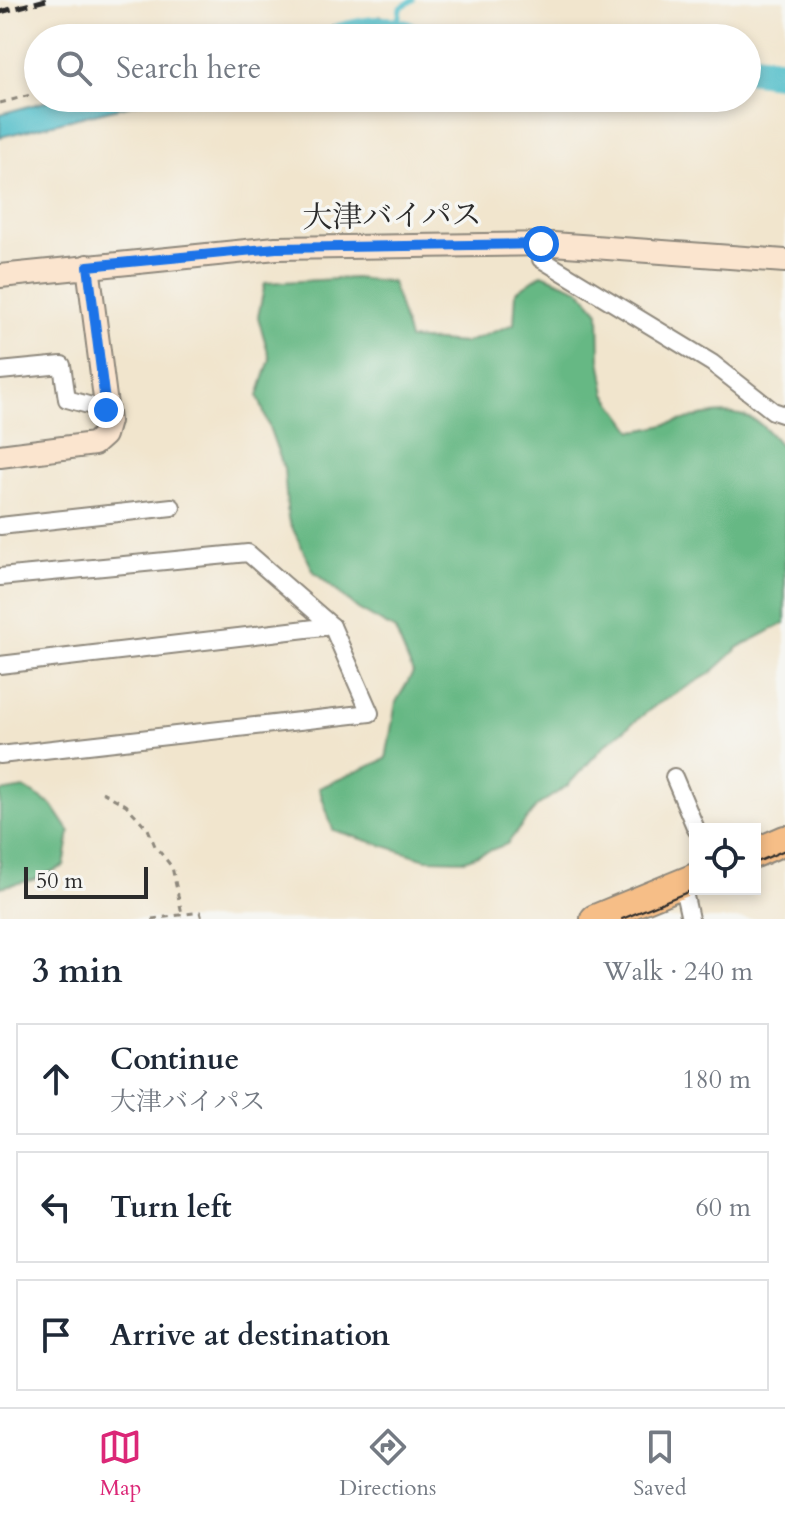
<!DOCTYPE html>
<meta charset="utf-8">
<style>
body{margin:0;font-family:Cardo,"Noto Serif JP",serif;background:#f6f6f7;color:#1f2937}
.controls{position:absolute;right:24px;bottom:24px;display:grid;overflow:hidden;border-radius:0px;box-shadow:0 4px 12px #0003}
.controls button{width:72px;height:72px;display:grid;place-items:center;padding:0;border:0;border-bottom:2px solid #e0e1e3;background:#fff;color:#1f2937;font:40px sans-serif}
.scale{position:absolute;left:24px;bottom:20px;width:124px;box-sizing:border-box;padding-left:8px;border:4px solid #2b2b2b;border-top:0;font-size:22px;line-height:28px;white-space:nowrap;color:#2b2b2b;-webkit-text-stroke:6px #f6f6f2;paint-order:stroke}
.stop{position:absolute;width:24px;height:24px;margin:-18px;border:6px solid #1a73e8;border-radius:50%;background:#fff}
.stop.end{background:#1a73e8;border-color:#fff;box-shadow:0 2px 8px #0008}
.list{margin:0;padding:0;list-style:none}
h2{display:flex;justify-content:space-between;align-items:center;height:104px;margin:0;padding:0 32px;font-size:34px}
h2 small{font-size:26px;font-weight:400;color:#747a83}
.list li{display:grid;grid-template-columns:52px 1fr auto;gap:24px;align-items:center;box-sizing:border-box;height:112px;margin:0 16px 16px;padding:0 16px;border:2px solid #e0e1e3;border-radius:0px}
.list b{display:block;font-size:30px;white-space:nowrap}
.list p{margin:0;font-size:26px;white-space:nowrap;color:#747a83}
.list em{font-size:26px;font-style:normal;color:#747a83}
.icon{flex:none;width:44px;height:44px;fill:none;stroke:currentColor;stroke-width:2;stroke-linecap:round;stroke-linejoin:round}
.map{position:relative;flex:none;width:785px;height:919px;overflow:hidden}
.search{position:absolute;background:#fff;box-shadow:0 4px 12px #0003;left:24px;right:24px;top:24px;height:88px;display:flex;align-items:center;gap:20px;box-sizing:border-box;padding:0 28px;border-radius:44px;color:#747a83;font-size:30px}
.sheet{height:488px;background:#fff}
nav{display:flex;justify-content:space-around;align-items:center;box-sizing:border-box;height:112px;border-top:2px solid #e0e1e3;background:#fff;font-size:22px;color:#747a83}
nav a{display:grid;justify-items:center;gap:4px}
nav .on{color:#db2777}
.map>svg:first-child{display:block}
.forest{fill:#66b884;stroke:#487258;stroke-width:2}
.water{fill:#51bec9;stroke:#3e747a;stroke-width:2}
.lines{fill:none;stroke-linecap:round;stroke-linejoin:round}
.stream{stroke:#51bec9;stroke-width:5}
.river{stroke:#51bec9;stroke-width:30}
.street-casing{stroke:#8e887c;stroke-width:20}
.secondary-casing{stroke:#8e887c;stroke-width:26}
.highway-casing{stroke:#8e887c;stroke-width:32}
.path{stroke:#8e887c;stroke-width:3;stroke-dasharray:6 6;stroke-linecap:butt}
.street{stroke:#fff;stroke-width:16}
.secondary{stroke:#fbe5cf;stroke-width:22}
.highway{stroke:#f6be87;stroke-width:28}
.tram{stroke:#2b2b2b;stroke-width:2}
.rail{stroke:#2b2b2b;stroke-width:5;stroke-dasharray:12 6;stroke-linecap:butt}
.route{stroke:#1a73e8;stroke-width:10}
.labels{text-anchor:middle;stroke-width:7;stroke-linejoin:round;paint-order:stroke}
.street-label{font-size:30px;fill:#2b2b2b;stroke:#f6f6f2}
</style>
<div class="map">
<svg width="785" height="919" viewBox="0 0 785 919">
<rect width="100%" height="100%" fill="#f6f6f2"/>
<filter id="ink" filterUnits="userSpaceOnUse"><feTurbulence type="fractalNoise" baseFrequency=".0125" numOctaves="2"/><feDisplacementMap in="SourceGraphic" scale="16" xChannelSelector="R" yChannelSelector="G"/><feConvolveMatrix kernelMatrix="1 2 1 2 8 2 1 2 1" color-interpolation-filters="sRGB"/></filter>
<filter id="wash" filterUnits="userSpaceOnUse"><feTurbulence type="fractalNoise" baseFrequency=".006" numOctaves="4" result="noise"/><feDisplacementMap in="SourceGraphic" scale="32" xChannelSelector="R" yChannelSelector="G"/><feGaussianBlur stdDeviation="1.8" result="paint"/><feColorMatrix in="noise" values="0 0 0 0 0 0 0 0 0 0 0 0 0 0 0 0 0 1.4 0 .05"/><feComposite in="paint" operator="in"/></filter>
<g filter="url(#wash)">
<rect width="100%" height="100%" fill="#f1e5cd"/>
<g class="forest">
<path d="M542 274 579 289 599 312 600 359 606 394 633 431C673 428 716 401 754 420 765 426 776 441 785 450V623L739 647 711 673 656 705 606 744 567 786 537 806 507 844 465 860 426 859 333 830 319 788 386 759 396 702 413 673 395 630 358 609 314 572 288 519 284 469 258 396 270 359 258 317 265 283 354 278 392 282 409 339 465 343 514 324 516 292Z"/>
<polygon points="24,788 52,805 70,832 64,866 33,880 0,887 0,792"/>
</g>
<g class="water">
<polygon points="381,16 393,21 394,38 303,38"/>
<polygon points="58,98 159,98 0,137 0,114"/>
</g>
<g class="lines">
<polyline class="stream" points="397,30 400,8 413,0"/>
<g class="river">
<path d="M340 38C367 30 387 27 413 38"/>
<polyline points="747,68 785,73"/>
</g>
</g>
</g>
<g filter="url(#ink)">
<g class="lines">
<g class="street-casing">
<g id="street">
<polyline points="541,244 541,259 712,363 773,411 785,415"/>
<polyline points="0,371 62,365 67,399 106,410"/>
<polyline points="0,526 172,507"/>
<polyline points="0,577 248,553 332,626 370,713 0,755"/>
<polyline points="0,665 332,626"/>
<polyline points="674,777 696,829"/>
<polyline points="682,883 690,919"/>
</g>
</g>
<g class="secondary-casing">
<g id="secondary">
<polyline points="0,276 276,248 553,244 785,261"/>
<polyline points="0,456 94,444 104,435 108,421 88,266"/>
</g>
</g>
<g class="highway-casing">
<g id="highway">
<polyline points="755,853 785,840"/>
<polyline points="595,919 695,878"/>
</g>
</g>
<g class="path">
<polyline points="255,38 336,23"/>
<polyline points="0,103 38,93"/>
<polyline points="102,792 126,805 148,829 155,846 172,867 182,914"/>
<polyline points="717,889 718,891"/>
<polyline points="152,919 200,912 202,919"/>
</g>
<use href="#street" class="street"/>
<use href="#secondary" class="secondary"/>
<use href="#highway" class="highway"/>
<g class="tram">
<polyline points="755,863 785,850"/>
<polyline points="622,919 695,889"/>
</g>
<polyline class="rail" points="0,12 46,0"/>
</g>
</g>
<g class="lines" filter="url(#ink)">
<polyline class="route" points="106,410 88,266 276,248 541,244"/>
</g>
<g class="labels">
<g class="street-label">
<text transform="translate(392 216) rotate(-1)" y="10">大津バイパス</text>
</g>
</g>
</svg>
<div class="controls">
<button><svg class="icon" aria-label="locate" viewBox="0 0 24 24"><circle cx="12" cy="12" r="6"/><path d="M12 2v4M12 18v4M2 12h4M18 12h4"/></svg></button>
</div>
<div class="scale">50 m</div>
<div class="stop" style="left:541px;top:244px"></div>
<div class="stop end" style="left:106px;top:410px"></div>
<div class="search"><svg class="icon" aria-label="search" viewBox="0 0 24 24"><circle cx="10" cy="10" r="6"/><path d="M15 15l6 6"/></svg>Search here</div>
</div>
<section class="sheet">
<h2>3 min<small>Walk · 240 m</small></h2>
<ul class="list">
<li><svg class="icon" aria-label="ahead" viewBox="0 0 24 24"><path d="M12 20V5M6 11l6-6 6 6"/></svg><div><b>Continue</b><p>大津バイパス</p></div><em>180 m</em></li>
<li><svg class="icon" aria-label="left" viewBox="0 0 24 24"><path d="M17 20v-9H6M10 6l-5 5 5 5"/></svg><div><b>Turn left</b></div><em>60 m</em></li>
<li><svg class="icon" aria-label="arrive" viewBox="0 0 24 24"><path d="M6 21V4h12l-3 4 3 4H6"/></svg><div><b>Arrive at destination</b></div></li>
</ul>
</section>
<nav>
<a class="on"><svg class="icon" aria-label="map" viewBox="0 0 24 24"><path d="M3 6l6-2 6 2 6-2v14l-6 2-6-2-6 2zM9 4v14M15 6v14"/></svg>Map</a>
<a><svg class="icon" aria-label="directions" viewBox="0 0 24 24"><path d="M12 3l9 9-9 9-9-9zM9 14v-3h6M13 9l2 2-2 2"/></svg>Directions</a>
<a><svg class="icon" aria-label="saved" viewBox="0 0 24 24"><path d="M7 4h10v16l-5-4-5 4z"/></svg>Saved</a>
</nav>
